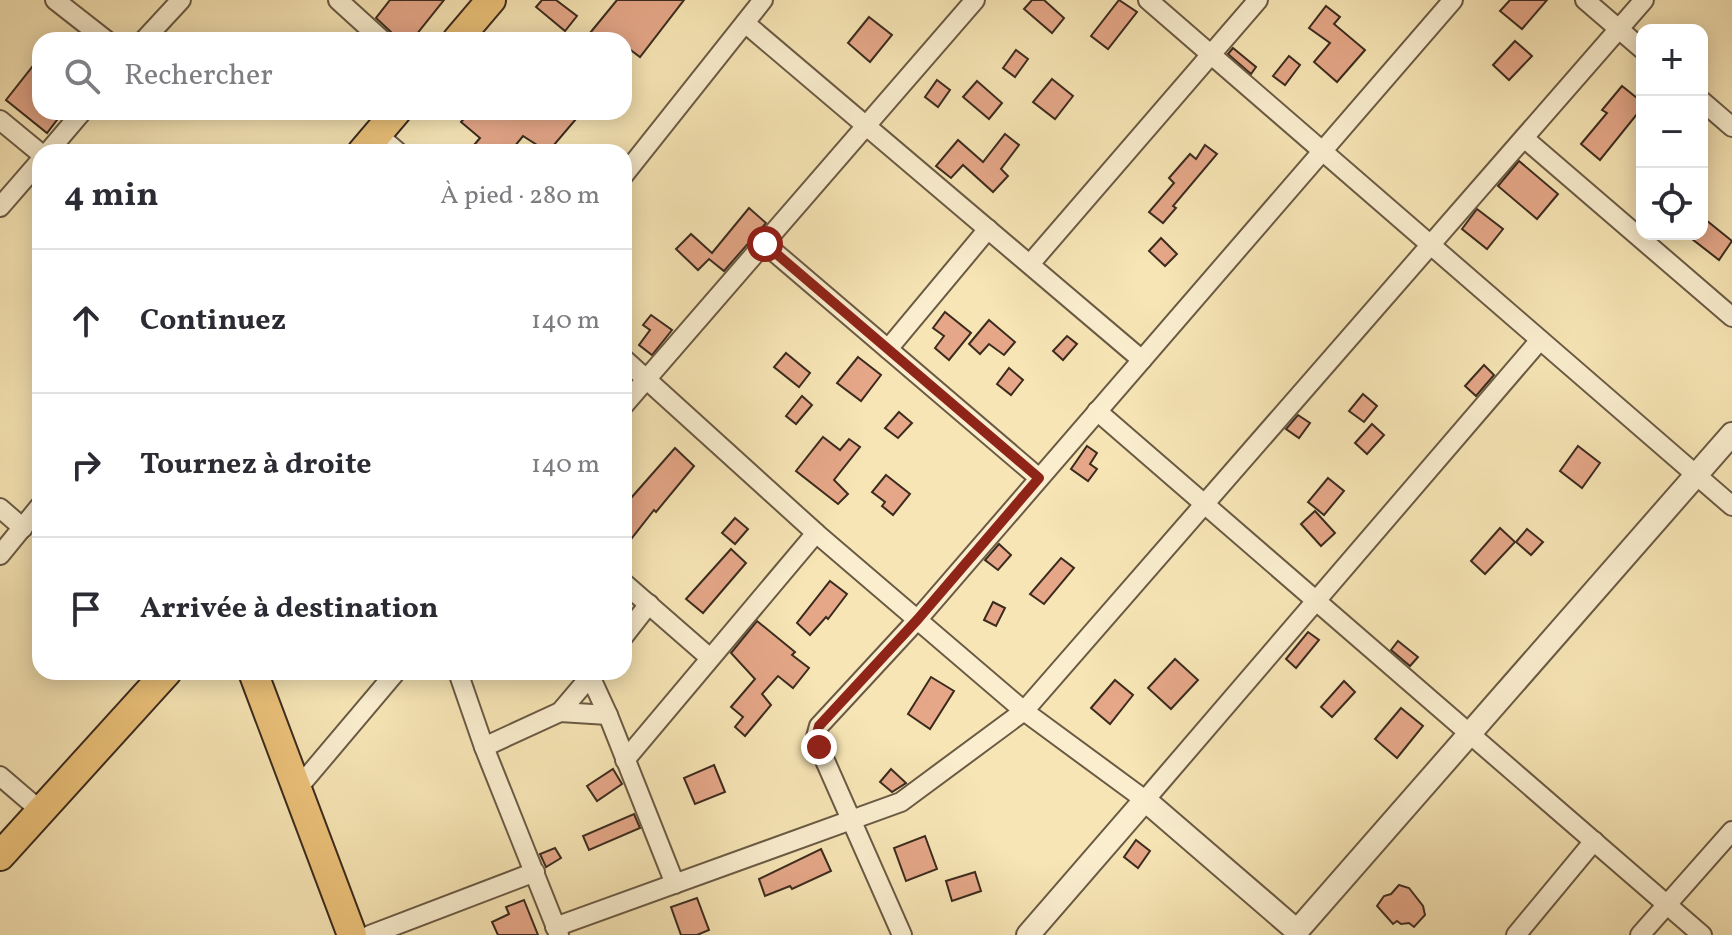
<!DOCTYPE html>
<html lang="fr">
<meta charset="utf-8">
<style>
body{margin:0;font-family:Vollkorn,serif;background:#f2f2f3;color:#2b2b33}
.controls{position:absolute;right:24px;top:24px;display:grid;overflow:hidden;border-radius:16px;box-shadow:0 4px 20px #0003}
.controls button{width:72px;height:72px;display:grid;place-items:center;padding:0;border:0;border-bottom:2px solid #e1e1e2;background:#fff;color:#2b2b33;font:40px sans-serif}
.stop{position:absolute;width:24px;height:24px;margin:-18px;border:6px solid #8f2418;border-radius:50%;background:#fff}
.stop.end{background:#8f2418;border-color:#fff;box-shadow:0 2px 8px #0008}
.list{margin:0;padding:0;list-style:none}
h2{display:flex;justify-content:space-between;align-items:center;height:104px;margin:0;padding:0 32px;font-size:34px}
h2 small{font-size:26px;font-weight:400;color:#7c7c81}
.list li{display:grid;grid-template-columns:52px 1fr auto;gap:24px;align-items:center;box-sizing:border-box;height:144px;padding:0 32px;border-top:2px solid #e1e1e2}
.list b{display:block;font-size:30px;white-space:nowrap}
.list em{font-size:26px;font-style:normal;color:#7c7c81}
.icon{flex:none;width:44px;height:44px;fill:none;stroke:currentColor;stroke-width:2;stroke-linecap:round;stroke-linejoin:round}
.map{position:relative;flex:none;width:1732px;height:935px;overflow:hidden}
.search{position:absolute;background:#fff;box-shadow:0 4px 20px #0003;left:32px;top:32px;width:600px;height:88px;display:flex;align-items:center;gap:20px;box-sizing:border-box;padding:0 28px;border-radius:24px;color:#7c7c81;font-size:30px}
.panel{position:absolute;background:#fff;box-shadow:0 4px 20px #0003;left:32px;top:144px;width:600px;height:536px;border-radius:24px}
.map>svg:first-child{display:block}
.building{fill:#e5a788;stroke:#3b2b1e;stroke-width:2}
.lines{fill:none;stroke-linecap:round;stroke-linejoin:round}
.minor-casing{stroke:#6a5a44;stroke-width:22}
.tertiary-casing{stroke:#6a5a44;stroke-width:26}
.primary-casing{stroke:#3b2b1e;stroke-width:32}
.minor{stroke:#faeecf;stroke-width:18}
.tertiary{stroke:#faeecf;stroke-width:22}
.primary{stroke:#ecc27a;stroke-width:28}
.route{stroke:#8f2418;stroke-width:10}
</style>
<div class="map">
<svg width="1732" height="935" viewBox="0 0 1732 935">
<rect width="100%" height="100%" fill="#f7e5b5"/>
<filter id="stains"><feTurbulence type="fractalNoise" baseFrequency=".0025" numOctaves="4"/><feColorMatrix values="0 0 0 0 .2 0 0 0 0 .09 0 0 0 0 .02 0 0 0 .5 -.17"/></filter>
<radialGradient id="worn" r=".72"><stop offset=".6" stop-color="#630" stop-opacity="0"/><stop offset="1" stop-color="#630" stop-opacity=".3"/></radialGradient>
<g class="building">
<polygon points="390,0 444,0 412,40 394,40 391,32 376,18"/>
<polygon points="542,0 556,0 577,16 565,31 536,7"/>
<polygon points="617,0 684,0 640,57 624,45 624,40 598,40 590,33"/>
<polygon points="1032,0 1044,0 1064,18 1052,33 1024,9"/>
<polygon points="1119,0 1137,12 1108,49 1091,36"/>
<polygon points="1510,0 1547,0 1522,29 1500,11"/>
<polygon points="1326,6 1340,17 1334,24 1365,50 1337,82 1314,62 1330,43 1309,28"/>
<polygon points="869,17 892,35 870,62 848,43"/>
<polygon points="1515,41 1532,56 1509,80 1493,65"/>
<polygon points="1233,48 1256,67 1251,74 1228,54"/>
<polygon points="1016,50 1028,59 1015,77 1003,68"/>
<polygon points="1289,56 1300,65 1285,85 1273,76"/>
<polygon points="40,57 40,112 63,112 47,133 6,100"/>
<polygon points="1052,79 1073,96 1055,119 1033,102"/>
<polygon points="937,80 950,90 938,107 925,97"/>
<polygon points="977,81 1002,103 989,119 963,97"/>
<polygon points="1622,86 1642,102 1642,108 1600,160 1581,144 1607,113 1602,110"/>
<polygon points="470,112 582,112 548,152 523,136 510,152 468,152 480,138 461,122"/>
<polygon points="1005,134 1019,145 1001,169 1008,176 993,192 963,165 951,178 936,166 958,140 983,162"/>
<polygon points="1205,145 1217,154 1173,206 1176,208 1163,223 1149,212 1174,183 1169,178 1190,154 1196,159"/>
<polygon points="1519,161 1558,194 1537,219 1498,186"/>
<polygon points="749,208 766,223 724,271 709,259 698,270 676,249 691,234 712,253"/>
<polygon points="1477,209 1503,229 1487,249 1462,229"/>
<polygon points="1706,220 1732,241 1719,260 1692,239 1695,234 1702,234 1702,226"/>
<polygon points="1161,238 1177,254 1165,266 1149,251"/>
<polygon points="945,312 971,333 949,360 935,348 944,336 933,328"/>
<polygon points="651,315 672,330 652,355 639,345 650,330 643,325"/>
<polygon points="989,320 1015,342 1004,355 989,344 980,354 969,344"/>
<polygon points="1067,336 1077,344 1063,360 1053,351"/>
<polygon points="786,353 810,373 799,387 774,367"/>
<polygon points="858,357 881,375 861,401 837,383"/>
<polygon points="1484,365 1494,375 1476,396 1465,386"/>
<polygon points="1009,368 1023,380 1011,395 997,384"/>
<polygon points="1363,394 1377,406 1364,422 1349,411"/>
<polygon points="802,396 812,405 796,424 786,416"/>
<polygon points="899,412 912,423 898,438 885,428"/>
<polygon points="1298,415 1310,423 1299,438 1286,429"/>
<polygon points="1372,424 1384,435 1367,454 1355,443"/>
<polygon points="823,437 840,450 849,439 860,447 834,480 848,494 838,504 796,471"/>
<polygon points="1087,446 1097,453 1090,464 1097,469 1088,481 1071,469"/>
<polygon points="1578,446 1600,463 1582,488 1560,471"/>
<polygon points="675,448 694,466 656,512 654,510 624,548 624,506"/>
<polygon points="886,475 910,494 893,515 882,506 885,502 872,492"/>
<polygon points="1328,478 1344,491 1324,515 1308,502"/>
<polygon points="1315,511 1335,533 1321,546 1301,524"/>
<polygon points="735,518 748,529 735,544 722,533"/>
<polygon points="1500,528 1515,542 1485,574 1471,561"/>
<polygon points="1527,529 1543,542 1531,555 1516,542"/>
<polygon points="999,544 1011,555 998,570 985,560"/>
<polygon points="731,549 746,563 703,613 686,599"/>
<polygon points="1061,558 1074,568 1044,604 1030,594"/>
<polygon points="830,581 847,594 828,619 826,617 810,635 797,623"/>
<polygon points="993,602 1005,608 996,626 984,620"/>
<polygon points="757,621 795,652 792,655 809,668 793,688 778,676 762,694 771,705 745,736 735,727 743,717 731,707 755,679 731,653"/>
<polygon points="1308,632 1319,640 1296,668 1286,659"/>
<polygon points="1398,641 1418,657 1410,666 1391,650"/>
<polygon points="1175,659 1198,680 1171,709 1148,688"/>
<polygon points="931,677 954,691 930,729 908,714"/>
<polygon points="1115,680 1133,695 1110,724 1091,708"/>
<polygon points="1344,681 1355,692 1332,717 1321,707"/>
<polygon points="1401,708 1423,726 1397,758 1375,739"/>
<polygon points="714,765 725,792 695,804 684,778"/>
<polygon points="613,769 622,784 597,801 587,786"/>
<polygon points="891,769 906,783 892,792 880,782"/>
<polygon points="634,814 640,828 589,850 583,836"/>
<polygon points="925,836 937,869 906,881 894,848"/>
<polygon points="1136,840 1150,851 1138,868 1124,857"/>
<polygon points="555,848 561,858 546,867 540,854"/>
<polygon points="821,849 831,871 792,889 790,886 765,896 759,879"/>
<polygon points="975,872 981,891 952,901 946,881"/>
<polygon points="1399,885 1409,888 1423,906 1425,915 1414,927 1409,923 1401,924 1397,921 1393,924 1377,906 1384,896 1391,894"/>
<polygon points="697,898 709,930 697,935 681,935 671,907"/>
<polygon points="524,900 538,935 498,935 492,922 509,914 506,907"/>
</g>
<g class="lines">
<g class="minor-casing">
<g id="minor">
<polyline points="55,0 106,40"/>
<polyline points="338,0 382,40"/>
<polyline points="1148,0 1732,506"/>
<polyline points="1585,0 1642,49"/>
<polyline points="745,23 1142,360"/>
<polyline points="144,40 181,0"/>
<polyline points="1702,101 1732,127"/>
<polyline points="0,120 40,153"/>
<polyline points="377,134 398,152"/>
<polyline points="1524,138 1732,317"/>
<polyline points="48,152 82,112"/>
<polyline points="624,175 763,0"/>
<polyline points="0,207 40,161"/>
<polyline points="765,244 1039,478"/>
<polyline points="1030,264 1258,0"/>
<polyline points="888,349 988,229"/>
<polyline points="624,359 816,533 1024,711 1145,800 1540,340"/>
<polyline points="624,405 975,0"/>
<polyline points="1097,411 1702,935"/>
<polyline points="0,508 23,528"/>
<polyline points="0,555 40,506"/>
<polyline points="624,583 710,658"/>
<polyline points="624,636 649,604"/>
<polyline points="458,672 484,747 559,935"/>
<polyline points="590,676 608,715 675,884"/>
<polyline points="560,712 608,715"/>
<polyline points="484,747 560,712 594,672"/>
<polyline points="625,760 816,533"/>
<polyline points="0,776 42,812"/>
<polyline points="298,788 396,672"/>
<polyline points="555,927 901,802 1024,711 1644,0"/>
<polyline points="370,935 535,872"/>
<polyline points="902,935 819,747 816,737 819,726 918,619 1453,0"/>
<polyline points="1516,935 1594,841"/>
<polyline points="1640,935 1732,831"/>
</g>
</g>
<g class="tertiary-casing">
<polyline id="tertiary" points="1028,935 1145,800 1297,931 1732,434"/>
</g>
<g class="primary-casing">
<g id="primary">
<polyline points="457,40 491,0"/>
<polyline points="362,152 396,112"/>
<polyline points="253,672 352,935"/>
<polyline points="0,856 167,672"/>
</g>
</g>
<use href="#minor" class="minor"/>
<use href="#tertiary" class="tertiary"/>
<use href="#primary" class="primary"/>
</g>
<g class="lines">
<polyline class="route" points="765,244 1039,478 918,619 819,726 816,737 819,747"/>
</g>
<rect width="100%" height="100%" filter="url(#stains)"/>
<rect width="100%" height="100%" fill="url(#worn)"/>
</svg>
<div class="controls">
<button>+</button>
<button>−</button>
<button><svg class="icon" aria-label="locate" viewBox="0 0 24 24"><circle cx="12" cy="12" r="6"/><path d="M12 2v4M12 18v4M2 12h4M18 12h4"/></svg></button>
</div>
<div class="stop" style="left:765px;top:244px"></div>
<div class="stop end" style="left:819px;top:747px"></div>
<div class="search"><svg class="icon" aria-label="search" viewBox="0 0 24 24"><circle cx="10" cy="10" r="6"/><path d="M15 15l6 6"/></svg>Rechercher</div>
<section class="panel">
<h2>4 min<small>À pied · 280 m</small></h2>
<ul class="list">
<li><svg class="icon" aria-label="ahead" viewBox="0 0 24 24"><path d="M12 20V5M6 11l6-6 6 6"/></svg><div><b>Continuez</b></div><em>140 m</em></li>
<li><svg class="icon" aria-label="right" viewBox="0 0 24 24"><path d="M7 20v-9h11M14 6l5 5-5 5"/></svg><div><b>Tournez à droite</b></div><em>140 m</em></li>
<li><svg class="icon" aria-label="arrive" viewBox="0 0 24 24"><path d="M6 21V4h12l-3 4 3 4H6"/></svg><div><b>Arrivée à destination</b></div></li>
</ul>
</section>
</div>
